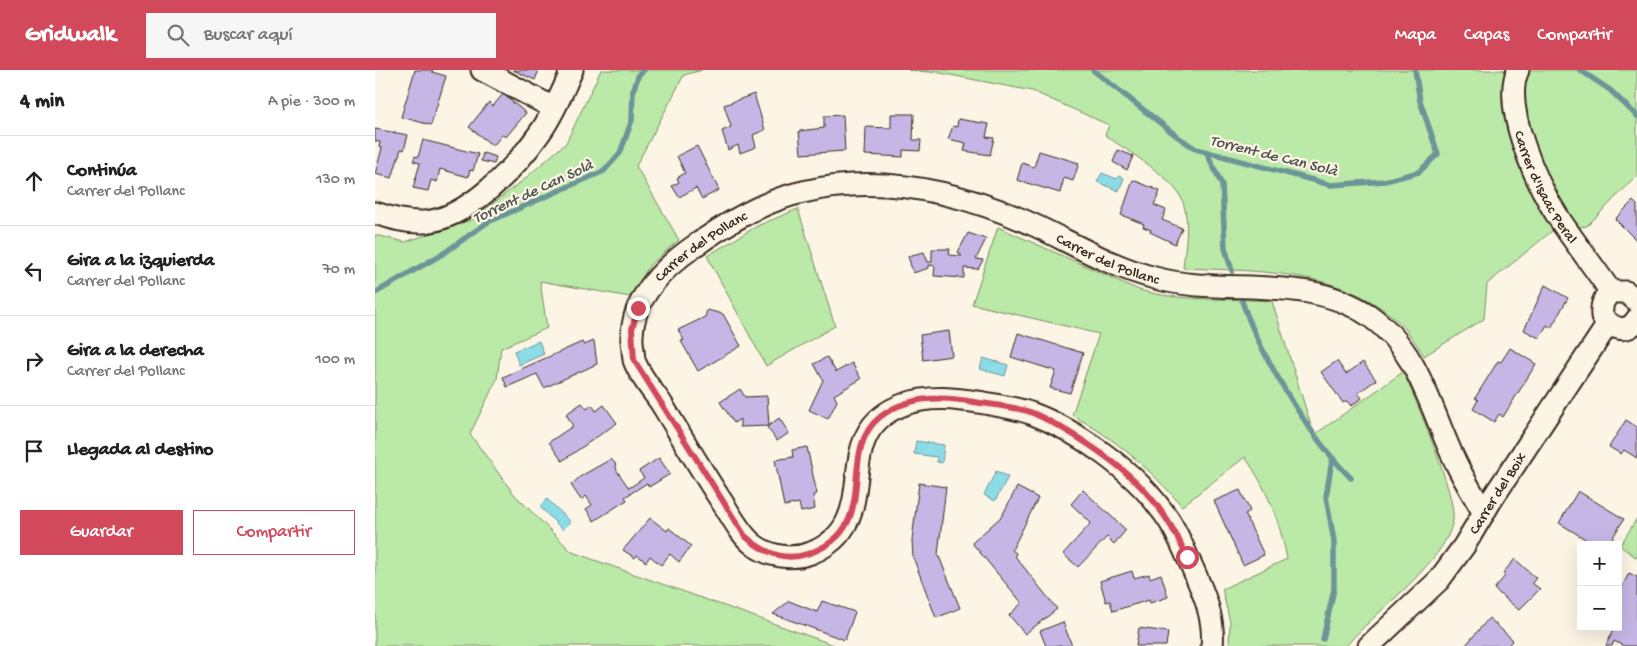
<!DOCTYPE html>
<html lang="es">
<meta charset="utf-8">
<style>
body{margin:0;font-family:"Gochi Hand",sans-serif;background:#f6f6f6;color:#222}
.controls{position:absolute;right:15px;bottom:15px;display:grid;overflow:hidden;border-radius:0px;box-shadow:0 5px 20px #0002}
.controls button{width:45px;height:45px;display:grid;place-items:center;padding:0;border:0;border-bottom:1px solid #e0e0e0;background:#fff;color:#222;font:25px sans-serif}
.stop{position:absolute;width:15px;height:15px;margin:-11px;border:4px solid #d1495b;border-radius:50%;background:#fff}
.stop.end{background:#d1495b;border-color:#fff;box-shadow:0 1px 5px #0008}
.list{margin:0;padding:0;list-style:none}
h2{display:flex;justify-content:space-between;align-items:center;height:65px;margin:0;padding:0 20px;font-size:21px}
h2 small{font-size:16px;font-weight:400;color:#767676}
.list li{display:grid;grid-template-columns:32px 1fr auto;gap:15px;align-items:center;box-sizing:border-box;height:90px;padding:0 20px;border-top:1px solid #e0e0e0}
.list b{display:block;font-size:19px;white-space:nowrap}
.list p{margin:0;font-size:16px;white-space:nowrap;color:#767676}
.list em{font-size:16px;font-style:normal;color:#767676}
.actions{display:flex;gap:10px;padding:15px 20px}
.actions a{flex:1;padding:11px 0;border:1px solid #d1495b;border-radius:0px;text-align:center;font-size:18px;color:#d1495b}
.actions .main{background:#d1495b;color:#fff}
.icon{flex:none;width:28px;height:28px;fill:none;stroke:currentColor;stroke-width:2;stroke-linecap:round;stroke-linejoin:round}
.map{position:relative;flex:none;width:1262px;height:576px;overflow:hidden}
header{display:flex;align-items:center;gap:30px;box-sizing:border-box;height:70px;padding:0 25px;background:#d1495b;color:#fff}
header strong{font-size:24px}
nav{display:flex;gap:28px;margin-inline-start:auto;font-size:18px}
.search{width:350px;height:45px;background:#f6f6f6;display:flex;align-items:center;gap:12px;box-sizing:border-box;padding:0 18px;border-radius:0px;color:#767676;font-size:19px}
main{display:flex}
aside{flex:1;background:#fff}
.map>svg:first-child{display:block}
.green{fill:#bae9a8;stroke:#7a8a63}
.water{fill:#8cdce8;stroke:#6c9597}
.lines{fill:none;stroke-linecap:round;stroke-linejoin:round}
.stream{stroke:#6c9597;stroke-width:5.5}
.building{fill:#c5b6e6;stroke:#3b2a1e}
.street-casing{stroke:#3b2a1e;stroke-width:25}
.street{stroke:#fcf5e5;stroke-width:21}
.route{stroke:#d1495b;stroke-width:6}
.labels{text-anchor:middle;stroke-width:4.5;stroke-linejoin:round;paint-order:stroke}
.street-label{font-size:15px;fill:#3b2a1e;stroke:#fcf5e5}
.water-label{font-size:16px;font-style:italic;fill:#4f5650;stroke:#fcf5e5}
</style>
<header>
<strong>Gridwalk</strong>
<div class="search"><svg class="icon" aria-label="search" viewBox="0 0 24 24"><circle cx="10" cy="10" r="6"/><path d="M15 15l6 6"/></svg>Buscar aquí</div>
<nav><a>Mapa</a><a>Capas</a><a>Compartir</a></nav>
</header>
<main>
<aside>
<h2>4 min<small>A pie · 300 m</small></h2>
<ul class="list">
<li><svg class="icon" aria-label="ahead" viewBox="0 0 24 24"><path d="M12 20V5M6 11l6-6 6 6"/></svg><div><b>Continúa</b><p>Carrer del Pollanc</p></div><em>130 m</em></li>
<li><svg class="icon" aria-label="left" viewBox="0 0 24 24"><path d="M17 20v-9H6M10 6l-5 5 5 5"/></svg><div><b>Gira a la izquierda</b><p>Carrer del Pollanc</p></div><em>70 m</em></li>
<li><svg class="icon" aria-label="right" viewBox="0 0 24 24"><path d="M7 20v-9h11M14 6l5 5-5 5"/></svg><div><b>Gira a la derecha</b><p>Carrer del Pollanc</p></div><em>100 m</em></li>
<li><svg class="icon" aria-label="arrive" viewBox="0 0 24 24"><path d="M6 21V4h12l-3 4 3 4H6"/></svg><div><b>Llegada al destino</b></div></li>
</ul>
<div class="actions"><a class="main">Guardar</a><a>Compartir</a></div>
</aside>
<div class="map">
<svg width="1262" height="576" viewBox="0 0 1262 576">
<rect width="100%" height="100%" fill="#fcf5e5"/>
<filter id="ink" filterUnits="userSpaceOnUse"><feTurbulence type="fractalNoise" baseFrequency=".02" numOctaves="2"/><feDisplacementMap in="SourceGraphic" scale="10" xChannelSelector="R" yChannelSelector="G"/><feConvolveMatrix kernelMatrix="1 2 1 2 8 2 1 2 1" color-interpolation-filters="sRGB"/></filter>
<g filter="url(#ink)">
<g class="green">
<polygon points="226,0 327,0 309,5 261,96 304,170 275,195 255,227 165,211 172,258 126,278 122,309 95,364 138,423 197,482 462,576 0,576 0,165 30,172 96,150 146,112 191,73"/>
<path d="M533 0H1262V106L1212 156 1177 161 1112 214 1109 249 1049 286C1040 272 1031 257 1018 247 962 199 877 201 808 198 810 177 815 153 808 132 799 107 753 82 730 65L734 55 657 21 565 3Z"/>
<polygon points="423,139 460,256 391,296 332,186 382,156"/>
<path d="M623 157 764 220C807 232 852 228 897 231L939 365 1028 302C1040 327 1082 427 1078 450 1075 469 1059 488 1047 501 1023 528 994 549 971 576H854L855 552 847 519 912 489C905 452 892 418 870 387L807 436C773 397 742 370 697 345L724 264 597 234Z"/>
<polygon points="1262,448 1262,488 1245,476"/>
</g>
<g class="water">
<polygon points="727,103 742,109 744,106 749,108 744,121 722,112"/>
<polygon points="164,271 169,284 144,295 139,281"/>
<polygon points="608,288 633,295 630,306 605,299"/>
<polygon points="541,371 569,375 567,393 562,392 562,387 539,384"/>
<polygon points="621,401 633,407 620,431 609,425"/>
<polygon points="172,429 196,452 188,460 165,437"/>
</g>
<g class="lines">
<g class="stream">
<polyline points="718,0 803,67 821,79 956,115 1010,111 1044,102 1063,84 1045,31 1040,0"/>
<polyline points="1205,0 1235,20 1262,46"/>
<polyline points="832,83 847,115 850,178 857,201"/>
<polyline points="0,223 69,183 113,152 229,101 245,83 257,50 258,21 264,4 269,0"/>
<path d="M867 231C885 285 936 369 976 408"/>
<polyline points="948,569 959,519 959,471 951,427 957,390"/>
</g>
</g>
<g class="building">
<polygon points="40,0 58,0 57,2 71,6 56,55 26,47"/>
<polygon points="138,0 164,0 160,10"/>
<polygon points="128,24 151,43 131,67 127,65 118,76 94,57 114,32 118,36"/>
<polygon points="379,24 390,60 378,65 381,77 365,83 363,75 353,80 347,61 356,57 349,35"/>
<polygon points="516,44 539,44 538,70 546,70 545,81 528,80 528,87 490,85 491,57 516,58"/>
<polygon points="468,45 470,81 426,84 424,61 449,58 449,46"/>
<polygon points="583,49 614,54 611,67 619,68 615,85 589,81 591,73 573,69 578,56 582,57"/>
<polygon points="0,59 33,65 29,80 26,79 17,108 0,104 7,78 4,77 5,72 0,71"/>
<polygon points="48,70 103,84 98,101 95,100 93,107 65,99 62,112 56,110 53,121 38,118 45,93 38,91 40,86 43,87"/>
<polygon points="322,76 344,120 327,129 321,118 304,127 297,116 304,112 302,108 310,103 302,86"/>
<polygon points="743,80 758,86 752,100 738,92"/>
<polygon points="664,81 704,93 698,111 689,108 685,123 642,110 647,93 659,97"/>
<polygon points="108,83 121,87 119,94 106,91"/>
<polygon points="758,110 785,121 779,135 791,140 787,150 807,158 800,174 775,162 776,160 768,157 769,154 746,145"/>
<polygon points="1258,131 1262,135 1262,171 1240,149"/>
<polygon points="593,163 611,169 601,189 608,190 603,199 589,198 589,208 559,206 560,196 554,195 554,198 538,203 533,186 549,182 553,192 557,192 557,179 575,179 574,185 587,186 583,182"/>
<polygon points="1170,215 1193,228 1176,258 1172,255 1164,268 1149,260"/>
<polygon points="332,240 348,244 366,276 323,301 306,271 309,270 303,260 330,247"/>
<polygon points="574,261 577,286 548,290 545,265"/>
<polygon points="643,263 708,283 695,323 675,318 681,301 636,287"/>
<polygon points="219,271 222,294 169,318 162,304 132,317 128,307 207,272 209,275"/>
<polygon points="1135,278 1161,294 1128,347 1124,344 1119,352 1098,339 1103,330 1100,328 1123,291 1126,292"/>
<polygon points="452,287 461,302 477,293 486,309 459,325 462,331 453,349 434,340 448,310 439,294"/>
<polygon points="962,291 971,304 988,292 1001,310 983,323 987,328 976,336 972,331 968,333 946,302"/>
<polygon points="365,319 370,327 392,326 394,356 365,357 365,349 359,353 345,332"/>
<polygon points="207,333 212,339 217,335 221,341 229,335 242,353 187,391 174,372 198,356 191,344"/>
<polygon points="404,348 414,363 402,371 392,357"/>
<polygon points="1251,350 1262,357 1262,388 1249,380 1246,384 1234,377"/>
<polygon points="432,377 442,424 438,425 440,439 426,442 424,433 409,436 400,390 418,387 417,380"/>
<polygon points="284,388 295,404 274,417 272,413 250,427 252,430 219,451 211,439 217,435 211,426 206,430 196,415 206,406 236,389 240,393 242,401 254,418 269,408 264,401"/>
<polygon points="544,413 571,417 563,484 585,538 561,548 538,487 537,470"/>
<polygon points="642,417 663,428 637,480 641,483 640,486 682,539 650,564 634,545 647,533 597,473 627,446"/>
<polygon points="708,420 751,460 739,474 732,467 703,497 688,484 716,453 696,434"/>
<polygon points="865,420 875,441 870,444 889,485 868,495 839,431"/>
<polygon points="1203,421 1249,449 1233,475 1221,473 1220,475 1184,453"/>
<polygon points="275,448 292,461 294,458 316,476 304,492 295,484 286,495 275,486 271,492 262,485 260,488 248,480"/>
<polygon points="1140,489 1161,508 1157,513 1165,519 1144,540 1119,519 1130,506 1128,503"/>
<polygon points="757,501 759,508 774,504 775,508 786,504 793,527 775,533 774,530 738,541 735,531 731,532 725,511"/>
<polygon points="1254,503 1262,507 1262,576 1249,576 1239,571 1237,576 1233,576 1231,575 1240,557 1243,557 1243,525"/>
<polygon points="414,531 442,542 447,531 480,542 470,570 398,544"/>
<polygon points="1114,548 1138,570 1132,576 1090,576"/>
<polygon points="688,552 697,576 671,576 665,561"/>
<polygon points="764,558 793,562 791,576 761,576"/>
</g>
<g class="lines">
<g class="street-casing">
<g id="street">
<polyline points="107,0 179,38"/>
<path id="s1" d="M1143 0C1126 37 1163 116 1183 147 1200 173 1219 197 1236 222"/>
<path d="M0 143C16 148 32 153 49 152 92 149 140 98 164 64 178 45 187 22 197 0"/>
<path d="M1262 231 1251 222H1236C1228 229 1226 235 1227 246 1237 259 1253 265 1262 249"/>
<path id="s2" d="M837 576C840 549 829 524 818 499 808 478 800 456 785 438 757 400 701 360 658 344 642 338 625 336 609 333 582 329 557 325 530 334 448 363 515 451 436 483 417 490 395 487 379 475 366 465 358 449 349 435 327 402 307 367 286 333 277 320 264 305 259 290 259 289 257 272 257 271 255 229 289 197 321 175 352 153 390 130 428 122 507 103 589 123 661 156 701 175 737 197 780 208 850 227 931 202 995 246 1045 282 1055 339 1080 391 1088 408 1099 426 1109 443"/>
<path id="s3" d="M994 576 1064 510 1089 476 1117 429 1233 254"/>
</g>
</g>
<use href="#street" class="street"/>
</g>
</g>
<g class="lines" filter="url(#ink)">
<path class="route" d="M263 238 257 259 259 290 370 466C388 482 408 492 432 484 510 459 459 384 505 347 531 326 568 326 599 332 618 335 637 336 655 342 671 348 687 358 702 367 754 400 787 430 812 487"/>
</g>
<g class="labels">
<g class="street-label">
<text dy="5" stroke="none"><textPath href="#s1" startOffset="124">Carrer d'Isaac Peral</textPath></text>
<text dy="5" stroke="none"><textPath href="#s2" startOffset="1052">Carrer del Pollanc</textPath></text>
<text dy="5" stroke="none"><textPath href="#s2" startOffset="1488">Carrer del Pollanc</textPath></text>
<text dy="5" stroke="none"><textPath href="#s3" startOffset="201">Carrer del Boix</textPath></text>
</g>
<g class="water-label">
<text transform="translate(899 84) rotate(14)" y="6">Torrent de Can Solà</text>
<text transform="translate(157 120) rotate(-25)" y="6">Torrent de Can Solà</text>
</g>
</g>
</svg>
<div class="controls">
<button>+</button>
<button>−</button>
</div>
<div class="stop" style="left:812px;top:487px"></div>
<div class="stop end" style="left:263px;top:238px"></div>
</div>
</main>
